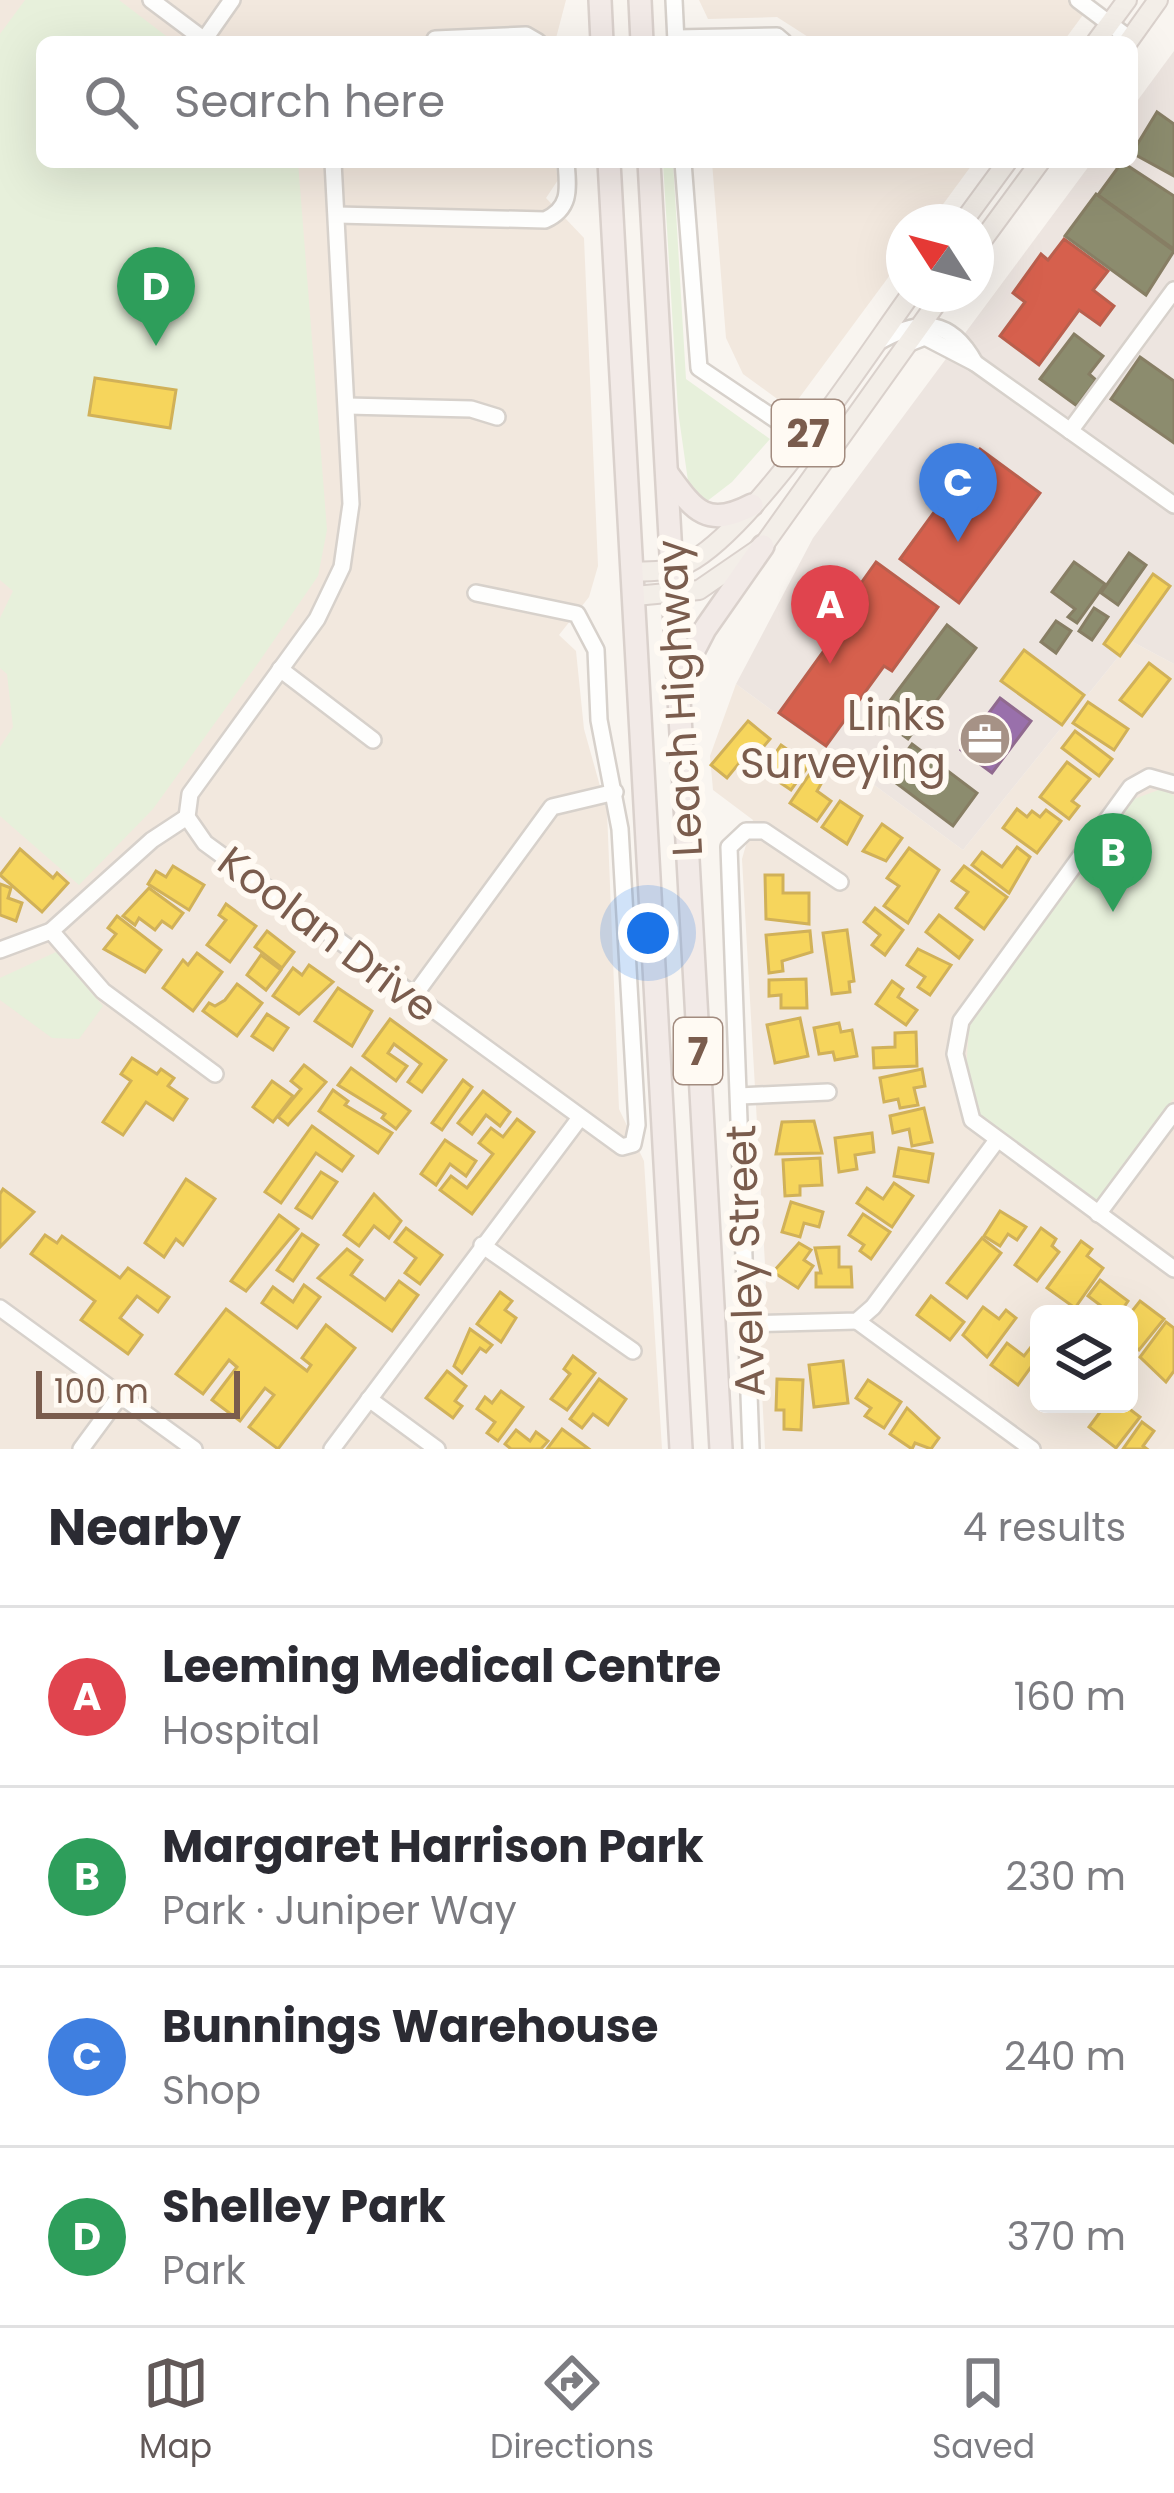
<!DOCTYPE html>
<meta charset="utf-8">
<style>
body{margin:0;font-family:Poppins,sans-serif;background:#f2f2f3;color:#2b2b33}
.controls{position:absolute;right:36px;bottom:36px;display:grid;overflow:hidden;border-radius:18px;box-shadow:0 12px 48px #0002}
.controls button{width:108px;height:108px;display:grid;place-items:center;padding:0;border:0;border-bottom:3px solid #e1e1e2;background:#fff;color:#2b2b33;font:60px sans-serif}
.compass{position:absolute;left:886px;top:204px;width:108px;height:108px;border-radius:50%;background:#fff;box-shadow:0 12px 48px #0002;rotate:306deg}
.scale{position:absolute;left:36px;bottom:30px;width:204px;box-sizing:border-box;padding-left:12px;border:6px solid #7a5c4d;border-top:0;font-size:33px;line-height:42px;white-space:nowrap;color:#7a5c4d;-webkit-text-stroke:9px #fffaf3;paint-order:stroke}
.you{position:absolute;left:648px;top:933px;width:42px;height:42px;margin:-30px;border:9px solid #fff;border-radius:50%;background:#1a73e8;box-shadow:0 0 0 18px #1a73e833}
.badge{display:grid;place-items:center;width:78px;height:78px;border-radius:50%;background:#625958;color:#fff;font-size:39px;font-weight:700}
.pin{position:absolute;translate:-50% -99px;filter:drop-shadow(0 3px 6px #0008)}
.pin::after{content:'';position:absolute;top:63px;width:42px;height:36px;background:inherit;clip-path:polygon(0 0,100% 0,50% 100%)}
.list{margin:0;padding:0;list-style:none}
h2{display:flex;justify-content:space-between;align-items:center;height:156px;margin:0;padding:0 48px;font-size:51px}
h2 small{font-size:39px;font-weight:400;color:#7c7c81}
.list li{display:grid;grid-template-columns:78px 1fr auto;gap:36px;align-items:center;box-sizing:border-box;height:180px;padding:0 48px;border-top:3px solid #e1e1e2}
.list b{display:block;font-size:45px;white-space:nowrap}
.list p{margin:0;font-size:39px;white-space:nowrap;color:#7c7c81}
.list em{font-size:39px;font-style:normal;color:#7c7c81}
.icon{flex:none;width:66px;height:66px;fill:none;stroke:currentColor;stroke-width:2;stroke-linecap:round;stroke-linejoin:round}
.map{position:relative;flex:none;width:1174px;height:1449px;overflow:hidden}
.search{position:absolute;background:#fff;box-shadow:0 12px 48px #0002;left:36px;right:36px;top:36px;height:132px;display:flex;align-items:center;gap:30px;box-sizing:border-box;padding:0 42px;border-radius:18px;color:#7c7c81;font-size:45px}
.sheet{height:876px;background:#fff}
nav{display:flex;justify-content:space-around;align-items:center;box-sizing:border-box;height:168px;border-top:3px solid #e1e1e2;background:#fff;font-size:33px;color:#7c7c81}
nav a{display:grid;justify-items:center;gap:6px}
nav .on{color:#625958}
.map>svg:first-child{display:block}
.residential{fill:#f2e8de;fill-rule:evenodd}
.industrial{fill:#ede5e0}
.green{fill:#e7f0db}
.homes{fill:#f6d55c;stroke:#d1b158;stroke-width:3}
.shops{fill:#d6604d;stroke:#ba5f4d;stroke-width:3}
.offices{fill:#9970ab;stroke:#906a8f;stroke-width:3}
.industry{fill:#8c8c6e;stroke:#877e64;stroke-width:3}
.lines{fill:none;stroke-linecap:round;stroke-linejoin:round}
.minor-casing{stroke:#d7d1cb;stroke-width:20}
.major-casing{stroke:#dad1cc;stroke-width:22}
.highway-casing{stroke:#dad1cc;stroke-width:26}
.minor{stroke:#fefefd;stroke-width:15}
.major{stroke:#f3eee8;stroke-width:18}
.highway{stroke:#f2eae7;stroke-width:21}
.labels{text-anchor:middle;stroke-width:12;stroke-linejoin:round;paint-order:stroke}
.shield{fill:#fffaf3;stroke:#a28b7f;stroke-width:3}
.shield-label{font-size:39px;font-weight:bold;fill:#7a5c4d}
.street-label{font-size:42px;fill:#7a5c4d;stroke:#fffaf3}
.poi-label{font-size:42px;fill:#7a5c4d;stroke:#fffaf3;text-anchor:end}
</style>
<div class="map">
<svg width="1174" height="1449" viewBox="0 0 1174 1449">
<rect width="100%" height="100%" fill="#f9f5f0"/>
<g class="residential">
<polygon points="0,0 566,0 555,42 42,42 42,162 555,162 558,180 546,198 584,238 598,566 589,597 559,635 576,651 584,729 607,811 619,1109 644,1161 662,1449 0,1449"/>
<polygon points="699,0 1094,0 1063,42 816,42 777,17 708,19"/>
<polygon points="712,162 974,162 930,222 904,222 904,256 791,409 743,374 726,338"/>
<path d="M1131 641 1174 664V1449H765L760 1355 766 1282 742 859 753 820 713 790 710 756 736 684 963 850ZM1039 1314H1129V1404H1039Z"/>
</g>
<polygon class="industrial" points="1174,51 1174,664 1131,641 963,850 736,684 813,538 1092,162 1132,162 1132,108"/>
<g class="green">
<polygon points="25,0 119,0 174,42 42,42 42,162 298,162 327,530 318,576 261,659 153,809 79,885 0,816 0,747 13,727 7,674 0,668 0,618 13,591 0,580 0,34"/>
<polygon points="663,162 673,162 686,379 770,439 732,482 706,502 689,488 678,411"/>
<polygon points="1164,788 1174,796 1174,1098 1096,1203 979,1116 966,1073 969,1026 1134,799"/>
<polygon points="56,952 103,1006 79,1039 52,1038 0,1000 0,978"/>
</g>
<g class="homes">
<polygon points="95,378 176,390 170,428 89,415"/>
<polygon points="1153,574 1170,586 1120,656 1104,644"/>
<polygon points="1024,650 1084,695 1062,725 1001,681"/>
<polygon points="1149,663 1170,679 1142,716 1120,700"/>
<polygon points="1088,702 1128,729 1114,750 1073,723"/>
<polygon points="748,721 770,739 759,752 753,746 727,778 711,765"/>
<polygon points="1075,731 1112,759 1099,776 1062,748"/>
<polygon points="781,745 809,765 791,790 763,771"/>
<polygon points="1067,762 1090,779 1072,801 1079,806 1069,819 1040,797"/>
<polygon points="809,775 821,784 817,791 831,801 817,821 790,803"/>
<polygon points="840,801 862,816 847,844 822,827"/>
<polygon points="1017,809 1027,817 1032,811 1040,817 1046,810 1061,821 1037,853 1003,828"/>
<polygon points="882,824 902,838 886,861 863,851"/>
<polygon points="1017,847 1030,857 1009,893 972,865 982,852 1002,867"/>
<polygon points="909,848 939,870 908,923 884,906 899,886 887,878"/>
<polygon points="20,849 53,878 57,873 68,883 42,912 0,875"/>
<polygon points="173,866 204,885 189,910 148,884 156,871 166,877"/>
<polygon points="964,866 1007,897 984,929 956,908 968,892 952,881"/>
<polygon points="765,875 783,875 783,893 809,893 809,924 766,919"/>
<polygon points="0,884 11,888 8,898 22,903 16,921 0,915"/>
<polygon points="149,888 183,913 172,928 162,921 155,930 139,918 135,925 123,916"/>
<polygon points="226,904 256,926 230,962 207,945 226,920 219,915"/>
<polygon points="875,908 903,930 885,955 872,945 880,935 864,922"/>
<polygon points="939,915 972,940 959,958 926,932"/>
<polygon points="117,916 161,950 145,972 104,949 116,934 108,928"/>
<polygon points="847,930 854,981 849,982 850,992 832,994 823,933"/>
<polygon points="267,931 294,952 282,968 255,947"/>
<polygon points="810,931 812,952 782,961 783,971 769,973 766,935"/>
<polygon points="918,949 951,965 930,995 918,987 925,977 907,965"/>
<polygon points="197,953 222,972 193,1011 163,988 183,960 188,965"/>
<polygon points="261,955 281,970 266,990 247,975"/>
<polygon points="309,965 333,982 299,1014 273,996 293,968 302,975"/>
<polygon points="806,979 807,1008 781,1008 781,995 769,996 769,980"/>
<polygon points="892,981 903,989 898,997 917,1010 906,1025 876,1004"/>
<polygon points="237,984 262,1003 237,1036 203,1011 209,1003 215,1006 225,1000"/>
<polygon points="338,988 372,1011 352,1046 315,1021"/>
<polygon points="267,1014 288,1028 273,1050 252,1036"/>
<polygon points="800,1018 808,1056 775,1063 767,1025"/>
<polygon points="390,1019 446,1060 422,1092 408,1082 421,1064 394,1044 388,1053 407,1066 396,1081 363,1056"/>
<polygon points="839,1023 841,1032 852,1030 857,1056 835,1060 833,1052 819,1054 814,1028"/>
<polygon points="916,1032 917,1066 874,1068 873,1048 895,1047 895,1033"/>
<polygon points="132,1058 157,1074 161,1069 174,1078 168,1086 187,1099 173,1120 146,1102 123,1135 103,1122 131,1081 121,1074"/>
<polygon points="304,1065 326,1082 288,1125 278,1117 301,1089 291,1081"/>
<polygon points="351,1068 410,1111 396,1129 382,1118 385,1114 338,1085"/>
<polygon points="922,1069 925,1086 914,1088 918,1105 900,1108 898,1099 884,1102 880,1078"/>
<polygon points="463,1080 472,1087 442,1130 432,1123"/>
<polygon points="272,1081 293,1096 273,1122 253,1107"/>
<polygon points="333,1090 348,1101 345,1105 392,1133 378,1153 319,1111"/>
<polygon points="483,1091 510,1112 500,1126 486,1115 472,1134 458,1123"/>
<polygon points="924,1108 932,1142 912,1146 909,1129 893,1133 890,1116"/>
<polygon points="517,1119 534,1132 472,1214 440,1190 451,1176 467,1188 493,1154 479,1143 491,1128 503,1137"/>
<polygon points="814,1121 822,1153 776,1154 782,1122"/>
<polygon points="312,1126 353,1156 342,1171 316,1153 281,1203 265,1192"/>
<polygon points="872,1133 874,1152 855,1155 857,1169 839,1172 835,1138"/>
<polygon points="445,1140 476,1161 466,1176 450,1164 436,1185 421,1174"/>
<polygon points="899,1148 933,1154 928,1182 894,1176"/>
<polygon points="820,1158 822,1185 800,1186 800,1195 785,1196 783,1160"/>
<polygon points="321,1172 337,1182 312,1218 296,1208"/>
<polygon points="186,1179 215,1199 183,1245 176,1239 164,1257 145,1243"/>
<polygon points="894,1183 913,1196 892,1227 857,1203 867,1188 883,1199"/>
<polygon points="3,1189 34,1212 0,1247 0,1194"/>
<polygon points="374,1194 401,1221 389,1238 374,1226 359,1246 344,1235"/>
<polygon points="791,1202 823,1212 819,1227 804,1223 800,1237 782,1232"/>
<polygon points="1000,1211 1026,1227 1017,1240 1008,1234 1000,1246 984,1236"/>
<polygon points="863,1214 890,1232 871,1259 860,1251 864,1245 849,1235"/>
<polygon points="279,1215 298,1229 246,1291 231,1281"/>
<polygon points="406,1228 442,1255 420,1284 405,1273 416,1258 395,1242"/>
<polygon points="1041,1228 1056,1239 1052,1246 1059,1252 1037,1281 1015,1265"/>
<polygon points="302,1234 318,1245 293,1281 277,1270"/>
<polygon points="45,1235 57,1243 62,1236 120,1278 128,1268 169,1297 158,1312 137,1296 120,1318 142,1335 128,1354 81,1320 95,1301 31,1254"/>
<polygon points="982,1238 1001,1253 967,1298 947,1283"/>
<polygon points="1081,1241 1092,1249 1087,1256 1103,1268 1075,1308 1047,1288"/>
<polygon points="799,1243 811,1250 804,1260 813,1266 798,1288 773,1272"/>
<polygon points="839,1247 839,1267 851,1267 852,1287 816,1287 816,1273 821,1273 815,1248"/>
<polygon points="347,1249 362,1260 351,1275 385,1300 399,1281 418,1295 392,1331 318,1278"/>
<polygon points="1100,1280 1128,1301 1119,1314 1093,1314 1100,1305 1088,1296"/>
<polygon points="304,1285 320,1297 297,1328 262,1303 273,1287 293,1302"/>
<polygon points="500,1292 512,1301 505,1310 516,1318 501,1342 477,1324"/>
<polygon points="931,1296 964,1322 950,1340 917,1315"/>
<polygon points="1140,1301 1164,1319 1139,1350 1129,1342 1129,1315"/>
<polygon points="983,1307 999,1319 1006,1310 1016,1318 987,1357 963,1335"/>
<polygon points="226,1309 307,1371 311,1365 302,1358 326,1325 355,1348 278,1449 249,1427 274,1395 265,1388 240,1421 212,1400 237,1367 229,1360 203,1394 176,1374"/>
<polygon points="1166,1322 1174,1328 1174,1371 1166,1382 1140,1357"/>
<polygon points="470,1329 492,1345 486,1352 480,1348 462,1373 454,1366"/>
<polygon points="1038,1338 1039,1356 1018,1385 991,1365 1007,1343 1024,1356"/>
<polygon points="573,1356 595,1373 567,1410 551,1399 570,1374 564,1369"/>
<polygon points="843,1361 848,1403 814,1407 809,1365"/>
<polygon points="447,1371 466,1386 455,1401 462,1406 453,1418 426,1398"/>
<polygon points="599,1379 626,1399 608,1425 593,1414 582,1428 570,1419"/>
<polygon points="777,1379 803,1380 801,1430 784,1429 784,1410 776,1410"/>
<polygon points="868,1380 901,1402 884,1428 865,1416 871,1408 856,1398"/>
<polygon points="501,1391 523,1407 498,1441 487,1433 495,1422 477,1409 485,1397 492,1403"/>
<polygon points="1106,1404 1123,1404 1140,1417 1116,1448 1089,1427"/>
<polygon points="907,1408 939,1438 931,1449 915,1443 912,1449 890,1434"/>
<polygon points="1142,1422 1154,1431 1143,1446 1147,1449 1123,1449"/>
<polygon points="562,1429 589,1449 547,1449"/>
<polygon points="516,1430 530,1441 536,1432 548,1441 541,1449 511,1449 505,1444"/>
</g>
<g class="shops">
<polygon points="1064,239 1108,271 1093,290 1114,306 1100,325 1079,310 1039,365 1000,336 1025,302 1013,293 1041,254 1048,260"/>
<polygon points="980,449 1040,493 959,603 900,559"/>
<polygon points="876,562 938,607 892,671 884,666 826,746 779,713 862,598 854,593"/>
</g>
<polygon class="offices" points="1000,698 1031,721 992,773 961,750"/>
<g class="industry">
<polygon points="1157,112 1174,124 1174,176 1132,153"/>
<polygon points="1122,162 1174,196 1174,249 1098,195"/>
<polygon points="1096,194 1174,251 1146,295 1065,236"/>
<polygon points="1074,334 1103,356 1089,374 1096,380 1077,406 1040,379"/>
<polygon points="1140,357 1174,381 1174,443 1111,399"/>
<polygon points="1129,553 1146,565 1118,605 1101,593"/>
<polygon points="1074,562 1105,584 1077,623 1068,617 1075,609 1052,592"/>
<polygon points="1094,608 1108,617 1092,640 1079,631"/>
<polygon points="1056,621 1071,631 1056,653 1041,642"/>
<polygon points="947,625 976,648 908,739 878,717"/>
<polygon points="912,744 977,793 953,826 888,777"/>
</g>
<g class="lines">
<g class="minor-casing">
<g id="minor">
<polyline points="151,0 207,42"/>
<polyline points="674,0 676,42"/>
<polyline points="1078,0 1130,39"/>
<polyline points="676,38 777,36 784,42"/>
<polyline points="435,39 526,35 538,42"/>
<polyline points="204,40 232,0"/>
<polyline points="333,162 351,504 342,567 317,619 190,794 187,817 205,843 622,1147 633,1144 637,1125 620,829 599,720 596,650 577,614 476,593"/>
<polyline points="683,162 699,368 803,438"/>
<path d="M337 215 545 220C572 208 568 187 566 162"/>
<path d="M880 341C921 318 951 319 975 363"/>
<polyline points="907,344 925,337 975,363 1174,505"/>
<polyline points="347,406 471,409 497,417"/>
<polyline points="1070,431 1174,290"/>
<polyline points="280,669 373,740"/>
<polyline points="1174,784 1149,777 1131,787 961,1021 955,1054 972,1120 1174,1269"/>
<polyline points="51,931 103,991 215,1074"/>
<polyline points="0,950 51,931 152,840 187,817"/>
<polyline points="413,997 552,807 615,792"/>
<polyline points="739,1096 828,1092"/>
<polyline points="1098,1214 1174,1112"/>
<polyline points="482,1245 633,1351"/>
<polyline points="0,1308 194,1449"/>
<polyline points="857,1321 1032,1449"/>
<polyline points="748,1324 857,1321 873,1307 997,1140"/>
<polyline points="369,1399 437,1449"/>
<polyline points="81,1449 120,1396"/>
<polyline points="332,1449 579,1119"/>
<polyline points="751,1449 729,847 746,831 764,831 840,882"/>
</g>
</g>
<g class="major-casing">
<g id="major">
<polyline points="1096,42 1127,0"/>
<polyline points="1128,42 1158,0"/>
<polyline points="963,222 1007,162"/>
<polyline points="976,249 1040,162"/>
<path d="M634 572C653 571 671 572 688 563 754 529 864 359 911 294"/>
<polyline points="635,596 699,590 763,546 943,294"/>
</g>
</g>
<g class="highway-casing">
<g id="highway">
<polyline points="600,0 602,42"/>
<polyline points="640,0 642,42"/>
<polyline points="609,162 681,1449"/>
<polyline points="649,162 721,1449"/>
<path d="M667 473C694 510 706 529 752 505"/>
<polyline points="680,677 705,629 763,546"/>
</g>
</g>
<use href="#minor" class="minor"/>
<use href="#major" class="major"/>
<use href="#highway" class="highway"/>
</g>
<defs>
<g id="office-disc" transform="scale(2.7)"><circle r="9.5" fill="#a69286" stroke="#fffaf3"/><path d="M-6-3h4V-5.5h4V-3h4V5H-6ZM-1-4.5V-3h2v-1.5ZM-6 0V1H6V0Z" fill="#fff"/></g>
</defs>
<g fill-rule="evenodd">
<use href="#office-disc" x="985" y="739"/>
</g>
<g class="labels">
<g class="shield">
<rect x="772" y="400" width="72" height="66" rx="9"/>
<rect x="674" y="1018" width="48" height="66" rx="9"/>
</g>
<g class="shield-label">
<text x="808" y="447">27</text>
<text x="698" y="1065">7</text>
</g>
<g class="street-label">
<text transform="translate(679 698) rotate(-93)" y="15">Leach Highway</text>
<text transform="translate(328 934) rotate(37)" y="15">Koolan Drive</text>
<text transform="translate(745 1261) rotate(-92)" y="15">Aveley Street</text>
</g>
<g class="poi-label">
<text x="946" y="730">Links<tspan x="946" dy="48">Surveying</tspan></text>
</g>
</g>
</svg>
<div class="controls">
<button><svg class="icon" aria-label="layers" viewBox="0 0 24 24"><path d="M12 4l9 5-9 5-9-5zM3 14l9 5 9-5"/></svg></button>
</div>
<svg class="compass" viewBox="-18 -18 36 36"><path d="M0-13l5 13h-10z" fill="#e53935"/><path d="M0 13l5-13h-10z" fill="#7c7c81"/></svg>
<div class="scale">100 m</div>
<div class="you"></div>
<div class="pin badge" style="left:830px;top:664px;background:#e0444e">A</div>
<div class="pin badge" style="left:1113px;top:912px;background:#2e9e5b">B</div>
<div class="pin badge" style="left:958px;top:542px;background:#3f7fe0">C</div>
<div class="pin badge" style="left:156px;top:346px;background:#2e9e5b">D</div>
<div class="search"><svg class="icon" aria-label="search" viewBox="0 0 24 24"><circle cx="10" cy="10" r="6"/><path d="M15 15l6 6"/></svg>Search here</div>
</div>
<section class="sheet">
<h2>Nearby<small>4 results</small></h2>
<ul class="list">
<li><span class="badge" style="background:#e0444e">A</span><div><b>Leeming Medical Centre</b><p>Hospital</p></div><em>160 m</em></li>
<li><span class="badge" style="background:#2e9e5b">B</span><div><b>Margaret Harrison Park</b><p>Park · Juniper Way</p></div><em>230 m</em></li>
<li><span class="badge" style="background:#3f7fe0">C</span><div><b>Bunnings Warehouse</b><p>Shop</p></div><em>240 m</em></li>
<li><span class="badge" style="background:#2e9e5b">D</span><div><b>Shelley Park</b><p>Park</p></div><em>370 m</em></li>
</ul>
</section>
<nav>
<a class="on"><svg class="icon" aria-label="map" viewBox="0 0 24 24"><path d="M3 6l6-2 6 2 6-2v14l-6 2-6-2-6 2zM9 4v14M15 6v14"/></svg>Map</a>
<a><svg class="icon" aria-label="directions" viewBox="0 0 24 24"><path d="M12 3l9 9-9 9-9-9zM9 14v-3h6M13 9l2 2-2 2"/></svg>Directions</a>
<a><svg class="icon" aria-label="saved" viewBox="0 0 24 24"><path d="M7 4h10v16l-5-4-5 4z"/></svg>Saved</a>
</nav>
